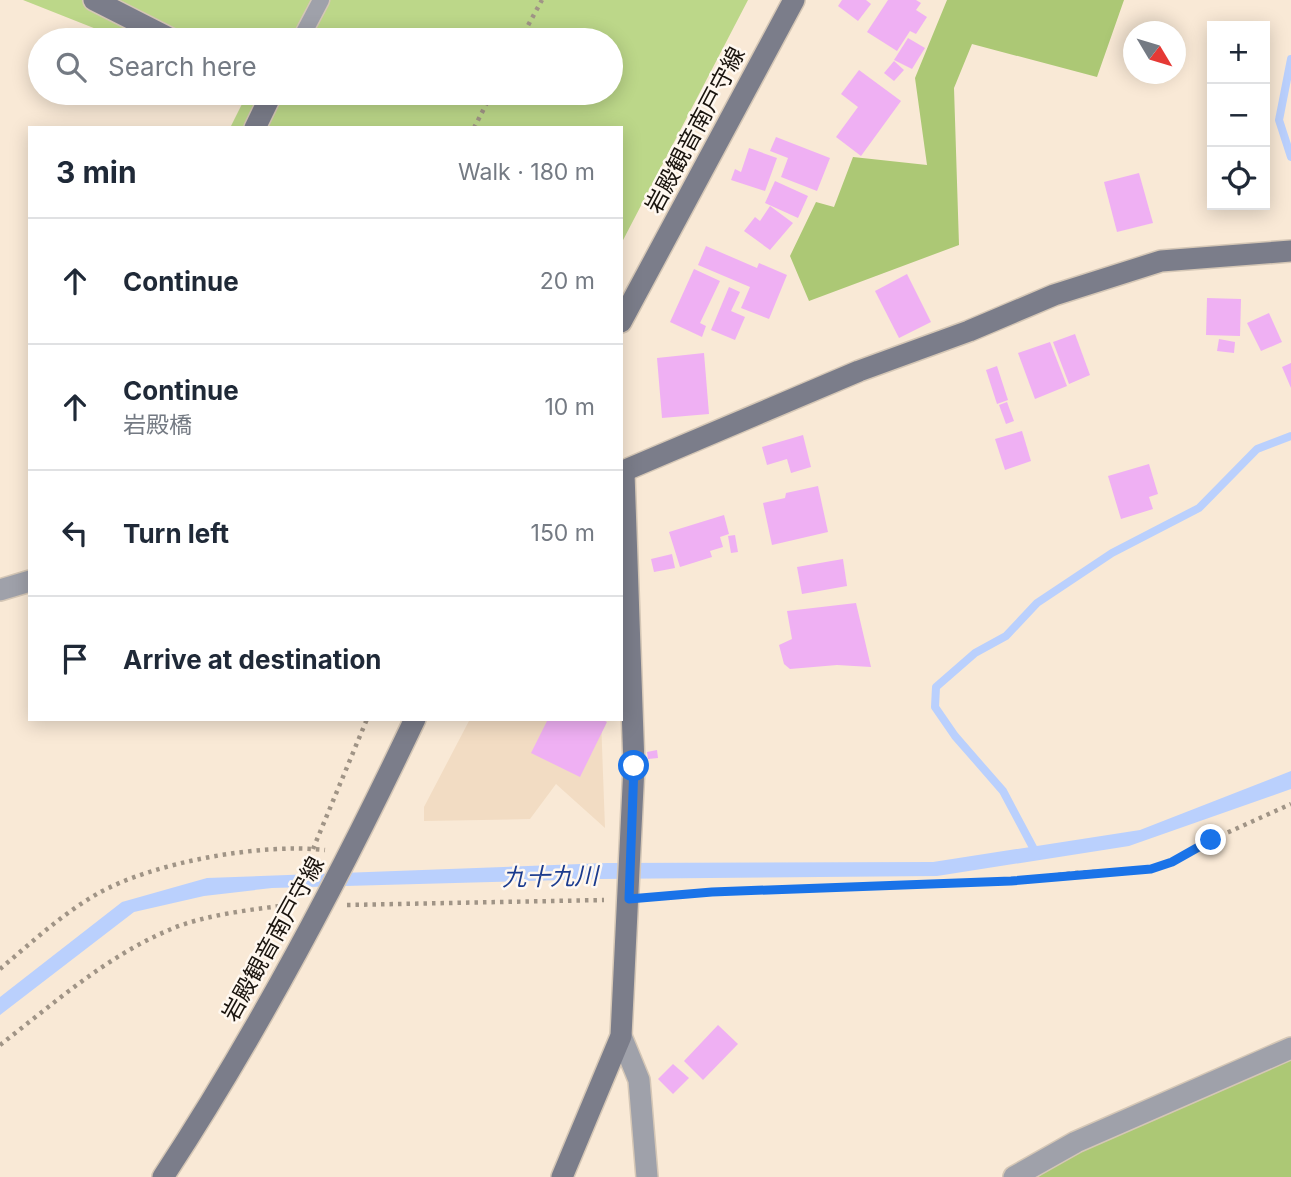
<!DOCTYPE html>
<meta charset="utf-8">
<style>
body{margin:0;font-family:Inter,"Noto Sans JP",sans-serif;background:#f2f2f3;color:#1f2937}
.controls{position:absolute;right:21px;top:21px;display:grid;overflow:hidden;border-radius:0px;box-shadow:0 4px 18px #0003}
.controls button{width:63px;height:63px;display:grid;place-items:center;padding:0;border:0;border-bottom:2px solid #e0e1e3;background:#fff;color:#1f2937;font:35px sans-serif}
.compass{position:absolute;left:1123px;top:21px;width:63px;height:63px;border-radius:50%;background:#fff;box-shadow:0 4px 18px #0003;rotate:128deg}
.stop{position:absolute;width:21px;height:21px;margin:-16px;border:5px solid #1a73e8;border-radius:50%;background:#fff}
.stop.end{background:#1a73e8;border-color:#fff;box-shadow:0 2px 7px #0008}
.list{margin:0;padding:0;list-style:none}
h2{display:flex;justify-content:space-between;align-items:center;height:91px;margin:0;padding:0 28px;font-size:30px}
h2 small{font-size:23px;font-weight:400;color:#747a83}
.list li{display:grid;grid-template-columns:46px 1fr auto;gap:21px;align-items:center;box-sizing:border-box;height:126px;padding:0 28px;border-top:2px solid #e0e1e3}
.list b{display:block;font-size:26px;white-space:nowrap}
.list p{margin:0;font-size:23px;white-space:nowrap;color:#747a83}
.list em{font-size:23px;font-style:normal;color:#747a83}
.icon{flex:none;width:38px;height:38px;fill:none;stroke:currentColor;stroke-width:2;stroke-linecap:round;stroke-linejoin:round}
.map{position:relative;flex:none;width:1291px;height:1177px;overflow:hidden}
.search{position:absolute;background:#fff;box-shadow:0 4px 18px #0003;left:28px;top:28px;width:595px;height:77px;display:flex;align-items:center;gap:18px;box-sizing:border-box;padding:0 24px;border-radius:38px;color:#747a83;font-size:26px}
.panel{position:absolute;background:#fff;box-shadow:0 4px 18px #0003;left:28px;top:126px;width:595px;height:595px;border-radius:0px}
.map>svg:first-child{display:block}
.built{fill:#f2dcc3}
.green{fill:#bcd789}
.forest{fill:#acc875}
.water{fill:#bad0fd}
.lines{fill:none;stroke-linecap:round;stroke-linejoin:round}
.stream{stroke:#bad0fd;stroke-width:8}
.building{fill:#efb0f3}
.lane-casing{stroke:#d5c7b6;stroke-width:19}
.street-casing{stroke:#d5c7b6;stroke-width:24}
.secondary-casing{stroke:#d5c7b6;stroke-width:24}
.path{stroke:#a09486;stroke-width:4.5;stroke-dasharray:3.5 5;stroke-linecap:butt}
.lane{stroke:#9fa1aa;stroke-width:16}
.street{stroke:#9fa1aa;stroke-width:21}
.secondary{stroke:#7b7d8a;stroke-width:21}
.route{stroke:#1a73e8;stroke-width:9}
.labels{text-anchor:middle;stroke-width:5;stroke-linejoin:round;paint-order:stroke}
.street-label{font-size:23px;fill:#1a140e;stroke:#fff8f0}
.water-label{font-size:24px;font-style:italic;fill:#1b3b8e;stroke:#fff8f0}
</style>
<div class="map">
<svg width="1291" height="1177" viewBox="0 0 1291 1177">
<rect width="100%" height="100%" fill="#f9e9d6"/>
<polygon class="built" points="470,719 601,719 605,828 556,784 530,819 424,821 424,807"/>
<polygon class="green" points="23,0 748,0 621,244 621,128 230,128 242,104 223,93 611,93 611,40 124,40"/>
<g class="forest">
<polygon points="947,0 1124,0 1097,77 972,44 954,88 959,245 809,301 790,256 816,202 834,207 853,157 927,165 915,78"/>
<polygon points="1291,1057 1291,1177 1038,1177 1064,1159"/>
</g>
<polygon class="water" points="1291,771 1291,789 1129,846 937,876 601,879 272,888 204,896 134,912 0,1015 0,997 122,902 207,878 607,863 933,862 1140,830"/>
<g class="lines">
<g class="stream">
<polyline points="1291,59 1279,120 1291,157"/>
<polyline points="1037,855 1003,791 955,736 935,707 936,687 975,653 1006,636 1037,603 1112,553 1199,508 1257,449 1291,436"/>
</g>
</g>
<g class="building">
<polygon points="842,0 866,0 871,4 858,21 838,6"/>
<polygon points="888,0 916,0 921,3 916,10 927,17 916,34 910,31 897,51 867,32"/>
<polygon points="908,38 925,48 912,69 894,60"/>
<polygon points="894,61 904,70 894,81 884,73"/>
<polygon points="859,70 901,101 861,156 836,137 858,107 841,94"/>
<polygon points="776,137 830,158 817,191 781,177 788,158 770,151"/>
<polygon points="749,148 777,158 765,191 731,180 735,169 741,172"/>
<polygon points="1139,173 1153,223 1117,232 1104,182"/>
<polygon points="775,181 808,196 798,218 765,203"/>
<polygon points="770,206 793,223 770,250 744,231 755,217 760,221"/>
<polygon points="706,246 757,268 759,263 787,275 769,319 741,308 750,287 698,265"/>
<polygon points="694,269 720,281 700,323 706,326 702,337 670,322"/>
<polygon points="907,274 931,322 899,338 875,291"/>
<polygon points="729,287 740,292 731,311 745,317 735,340 711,330"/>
<polygon points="1207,298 1241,299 1240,336 1206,335"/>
<polygon points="1269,313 1282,342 1261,351 1247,323"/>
<polygon points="1075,334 1090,375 1069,384 1053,342"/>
<polygon points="1219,339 1235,342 1234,353 1217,351"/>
<polygon points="1050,342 1067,386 1035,399 1018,353"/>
<polygon points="704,353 709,414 662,418 657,358"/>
<polygon points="1291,363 1291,388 1282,367"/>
<polygon points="997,366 1008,400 997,404 986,370"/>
<polygon points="1007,402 1014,421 1006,424 999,405"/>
<polygon points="1022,431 1031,461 1005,470 995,439"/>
<polygon points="803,435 811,467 791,473 787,459 767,465 762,447"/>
<polygon points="1149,464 1158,494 1149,497 1153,509 1121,519 1108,476"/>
<polygon points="818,486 828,532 772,545 763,503 785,498 786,493"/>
<polygon points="724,515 729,534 720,537 723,547 710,551 712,557 680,567 669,532"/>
<polygon points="735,535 738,552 731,553 728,536"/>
<polygon points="672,554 675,568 654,572 651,559"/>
<polygon points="843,559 847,586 802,594 797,567"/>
<polygon points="856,603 871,667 837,665 790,669 784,664 779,645 792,639 787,611"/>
<polygon points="548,719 601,719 607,722 580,777 531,753"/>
<polygon points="657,750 658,758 648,759 647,752"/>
<polygon points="718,1025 738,1044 703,1080 684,1061"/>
<polygon points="673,1064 689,1078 673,1094 658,1079"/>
</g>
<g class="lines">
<g class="lane-casing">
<polyline id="lane" points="300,40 321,0"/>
</g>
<g class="street-casing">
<g id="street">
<polyline points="0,590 30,581"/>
<polyline points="621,1036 639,1080 647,1177"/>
<polyline points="1014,1177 1076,1142 1291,1048"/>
</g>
</g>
<g class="secondary-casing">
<g id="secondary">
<polyline points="94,0 173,40"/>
<polyline points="255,128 271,95 268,93"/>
<polyline points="621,322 794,0"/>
<polyline points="621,472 859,371 969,331 1054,295 1161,261 1291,251"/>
<path d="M163 1177C259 1031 340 877 415 719"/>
<polyline points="562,1177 621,1036 634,766 624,473"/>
</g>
</g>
<g class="path">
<polyline points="520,40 542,0"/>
<polyline points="474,128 492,93"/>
<polyline points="313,849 367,719"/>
<polyline points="651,898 712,892 1011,881 1074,873 1151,869 1172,862 1211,840 1291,804"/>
<polyline points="347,905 604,900"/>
<path d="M0 969C31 943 62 914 97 894 153 862 261 843 325 850"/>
<path d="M0 1045C53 1004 107 956 169 930 205 914 257 909 296 904"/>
</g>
<use href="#lane" class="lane"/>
<use href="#street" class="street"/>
<use href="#secondary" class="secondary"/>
</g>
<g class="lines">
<polyline class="route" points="634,766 629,899 712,892 1011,881 1151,869 1172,862 1211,840"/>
</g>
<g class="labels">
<g class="street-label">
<text transform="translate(695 130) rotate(-62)" y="8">岩殿観音南戸守線</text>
<text transform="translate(273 939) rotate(-61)" y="8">岩殿観音南戸守線</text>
</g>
<g class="water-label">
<text transform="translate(550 877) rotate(-1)" y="8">九十九川</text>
</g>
</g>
</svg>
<div class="controls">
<button>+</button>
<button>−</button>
<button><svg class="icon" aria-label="locate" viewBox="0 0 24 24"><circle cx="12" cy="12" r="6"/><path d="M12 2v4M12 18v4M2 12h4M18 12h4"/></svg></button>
</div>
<svg class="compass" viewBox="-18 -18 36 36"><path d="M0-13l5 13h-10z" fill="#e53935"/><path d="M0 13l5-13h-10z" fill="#747a83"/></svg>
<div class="stop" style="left:634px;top:766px"></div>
<div class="stop end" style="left:1211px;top:840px"></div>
<div class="search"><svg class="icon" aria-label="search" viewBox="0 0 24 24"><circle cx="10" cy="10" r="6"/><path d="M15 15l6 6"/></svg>Search here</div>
<section class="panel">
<h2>3 min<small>Walk · 180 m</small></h2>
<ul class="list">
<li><svg class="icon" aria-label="ahead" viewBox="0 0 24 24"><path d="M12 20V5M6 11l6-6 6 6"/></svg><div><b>Continue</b></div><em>20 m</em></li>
<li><svg class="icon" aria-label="ahead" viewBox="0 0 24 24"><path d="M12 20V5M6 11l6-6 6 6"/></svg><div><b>Continue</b><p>岩殿橋</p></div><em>10 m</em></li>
<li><svg class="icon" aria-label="left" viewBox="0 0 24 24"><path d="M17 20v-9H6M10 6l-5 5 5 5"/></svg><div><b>Turn left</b></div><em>150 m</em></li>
<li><svg class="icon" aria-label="arrive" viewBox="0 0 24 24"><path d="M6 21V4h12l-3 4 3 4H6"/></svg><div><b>Arrive at destination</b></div></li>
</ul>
</section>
</div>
